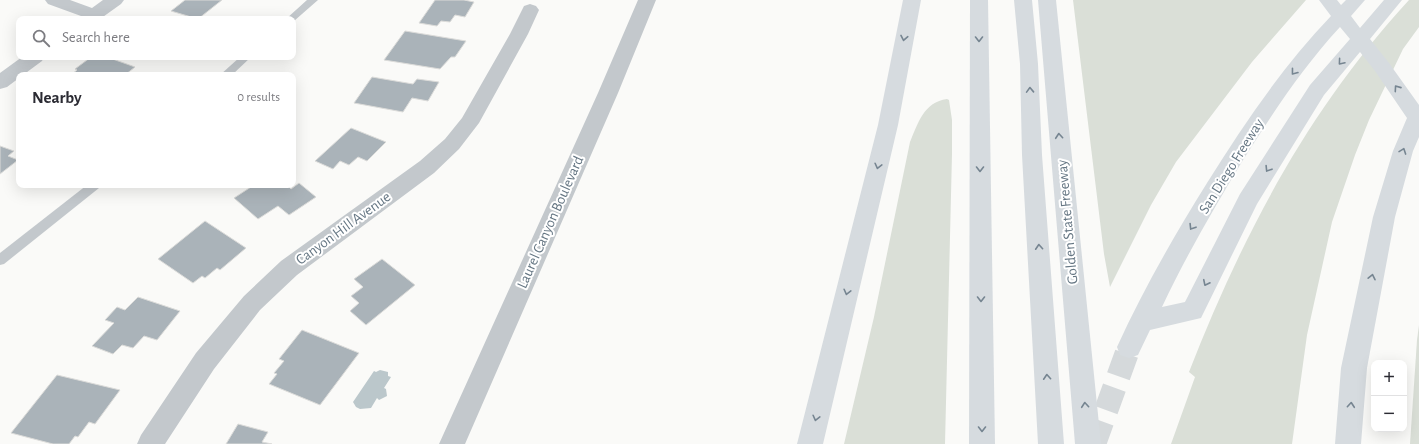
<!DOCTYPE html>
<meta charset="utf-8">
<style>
body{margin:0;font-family:"Alegreya Sans",sans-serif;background:#f2f2f3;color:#2b2b33}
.controls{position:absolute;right:12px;bottom:12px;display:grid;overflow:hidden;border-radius:8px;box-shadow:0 4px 16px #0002}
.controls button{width:36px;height:36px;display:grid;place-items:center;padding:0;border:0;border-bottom:1px solid #e1e1e2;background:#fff;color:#2b2b33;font:20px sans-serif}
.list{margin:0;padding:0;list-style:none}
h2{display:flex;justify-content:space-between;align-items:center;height:52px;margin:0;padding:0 16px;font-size:17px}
h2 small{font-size:13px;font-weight:400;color:#7c7c81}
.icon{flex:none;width:22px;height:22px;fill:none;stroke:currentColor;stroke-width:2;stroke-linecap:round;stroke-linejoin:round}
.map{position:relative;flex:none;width:1419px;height:444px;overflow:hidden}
.search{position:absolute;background:#fff;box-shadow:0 4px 16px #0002;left:16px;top:16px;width:280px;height:44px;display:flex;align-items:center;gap:10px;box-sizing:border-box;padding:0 14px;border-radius:8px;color:#7c7c81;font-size:15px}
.panel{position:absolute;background:#fff;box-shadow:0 4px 16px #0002;left:16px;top:72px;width:280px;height:116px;border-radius:8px}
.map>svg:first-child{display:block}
.green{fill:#dadfd7}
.water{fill:#bbc7cb}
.building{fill:#aab3b9;stroke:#dcdcda}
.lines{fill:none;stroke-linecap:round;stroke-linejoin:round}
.motorway-tunnel{stroke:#d5d9db;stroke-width:24;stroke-dasharray:24 12;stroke-linecap:butt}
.service{fill:#c3c8cc;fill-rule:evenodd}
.minor{fill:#c3c8cc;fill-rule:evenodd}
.tertiary{fill:#c3c8cc;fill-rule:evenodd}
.motorway{fill:#d6dbdf;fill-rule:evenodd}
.oneway{stroke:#768591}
.labels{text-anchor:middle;stroke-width:4;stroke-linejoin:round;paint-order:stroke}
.street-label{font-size:15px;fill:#657683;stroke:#fff}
</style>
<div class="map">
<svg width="1419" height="444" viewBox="0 0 1419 444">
<rect width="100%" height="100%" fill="#fafaf8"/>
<g class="green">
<polygon points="1073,0 1306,0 1252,62 1176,162 1151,205 1110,287 1104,254"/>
<path d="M1409 0H1419V27L1403 49 1369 120 1355 155 1332 222 1307 335 1292 444H1171L1195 377 1189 372C1243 234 1308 110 1409 0Z"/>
<path d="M947 99 949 100 952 120V154L945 444H844L874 317 910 142C918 123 924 102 947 99Z"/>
<polygon points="1419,325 1419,444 1410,444 1417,340"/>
</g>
<polygon class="water" points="380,370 388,372 388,376 391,377 384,388 386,389 387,396 379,400 377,398 371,408 360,409 356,407 353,402 374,371 376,372"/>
<g class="building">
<polygon points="185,0 222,0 198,19 171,11"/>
<polygon points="435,0 464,0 474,2 465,17 455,15 450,22 441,21 437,26 419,23"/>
<polygon points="405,31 466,41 455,57 451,57 440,69 384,60"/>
<polygon points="91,57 107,57 135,67 125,75 71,75 77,70 75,69"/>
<polygon points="372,77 413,84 417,79 439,82 428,101 412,98 403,112 354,103"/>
<polygon points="351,128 386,142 367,161 358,157 349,165 340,161 333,169 315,161"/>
<polygon points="0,146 14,151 8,156 18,160 0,174"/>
<polygon points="299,183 316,197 289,215 278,206 258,219 234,198 254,185 287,185 291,189"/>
<polygon points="205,221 246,248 220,270 217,268 205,278 202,276 193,283 158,259"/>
<polygon points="382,259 415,285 366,325 350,311 359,303 351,296 363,287 354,279"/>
<polygon points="138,297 180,311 157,340 144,336 133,348 122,345 113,354 92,346 114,323 105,320 117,307 125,310"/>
<polygon points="302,330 359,353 320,405 269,384 277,374 274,373 284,361 279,359"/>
<polygon points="57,375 120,390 95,424 89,422 78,437 75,436 69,444 53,444 11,433"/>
<polygon points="238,424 268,432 262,442 272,444 226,444"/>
</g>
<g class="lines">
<polyline class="motorway-tunnel" points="1094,444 1129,347"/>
<g class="service">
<polygon points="307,0 318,0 294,21 293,22 293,19 286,19"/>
<polygon points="240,57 251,57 232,75 220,75"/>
<polygon points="87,185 101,185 99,188 4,264 0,265 0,253"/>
</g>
<g class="minor">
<polygon points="45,0 70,0 92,8 103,0 124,0 121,4 100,19 79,19 81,16 48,4"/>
<polygon points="530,4 536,6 539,10 528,34 479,123 459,149 434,173 297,275 260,310 214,369 165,444 137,444 141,435 196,353 244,296 281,261 420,161 445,139 462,118 510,34 524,6"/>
<polygon points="22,57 44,57 42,61 23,75 19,75 19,78 7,87 0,89 0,73"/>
</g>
<polygon class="tertiary" points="638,0 656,0 618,93 465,444 439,444 598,93"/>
<g class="motorway">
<polygon points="903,0 921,0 898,125 823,444 797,444 878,125"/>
<polygon points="970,0 988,0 995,444 969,444"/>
<polygon points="1014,0 1032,0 1038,64 1042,155 1064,444 1038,444 1022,155 1020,64"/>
<polygon points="1038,0 1056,0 1101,444 1075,444"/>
<path d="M1319 0H1337L1341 5 1346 0H1365L1351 16 1360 28 1384 0H1402L1370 39 1389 63 1419 105V137L1413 151 1395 217 1367 368 1361 444H1335L1341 368 1373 217 1393 151 1407 118 1375 71 1360 52 1324 95 1257 204 1201 318 1150 330 1138 355 1129 358 1120 355 1117 347C1143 290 1174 236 1207 183 1244 124 1283 66 1331 16ZM1340 27 1350 39 1310 85 1240 194 1185 302 1162 307C1186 256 1214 208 1243 160 1272 114 1303 67 1340 27Z"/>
</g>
</g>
<defs><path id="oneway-chevron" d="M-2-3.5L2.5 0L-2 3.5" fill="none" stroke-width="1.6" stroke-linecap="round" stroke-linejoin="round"/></defs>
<g class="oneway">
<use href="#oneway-chevron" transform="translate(904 38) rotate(101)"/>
<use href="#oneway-chevron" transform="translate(979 39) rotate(90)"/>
<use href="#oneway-chevron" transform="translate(1341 62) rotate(130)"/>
<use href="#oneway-chevron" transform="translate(1294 72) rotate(128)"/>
<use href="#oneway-chevron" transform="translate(1397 88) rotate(-125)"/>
<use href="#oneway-chevron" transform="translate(1030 90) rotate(-92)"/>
<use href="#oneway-chevron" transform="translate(1059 136) rotate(-95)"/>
<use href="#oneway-chevron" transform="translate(1403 151) rotate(-70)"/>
<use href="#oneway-chevron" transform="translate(878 166) rotate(104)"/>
<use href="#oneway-chevron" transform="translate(980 169) rotate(90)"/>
<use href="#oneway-chevron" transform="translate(1268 169) rotate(122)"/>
<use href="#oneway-chevron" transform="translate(1192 227) rotate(122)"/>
<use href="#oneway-chevron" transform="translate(1039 247) rotate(-94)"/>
<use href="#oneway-chevron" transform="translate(1372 277) rotate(-78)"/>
<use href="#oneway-chevron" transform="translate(1206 283) rotate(116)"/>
<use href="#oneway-chevron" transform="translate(847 292) rotate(104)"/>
<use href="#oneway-chevron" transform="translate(981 299) rotate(90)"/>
<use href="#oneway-chevron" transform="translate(1047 377) rotate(-94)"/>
<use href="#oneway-chevron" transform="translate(1085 405) rotate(-95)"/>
<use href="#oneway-chevron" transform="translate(1351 405) rotate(-85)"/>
<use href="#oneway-chevron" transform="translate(816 418) rotate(104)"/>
<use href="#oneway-chevron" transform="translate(982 429) rotate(90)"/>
</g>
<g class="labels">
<g class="street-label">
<text transform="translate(1231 166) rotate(-58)" y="5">San Diego Freeway</text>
<text transform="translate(550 222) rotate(-66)" y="5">Laurel Canyon Boulevard</text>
<text transform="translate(1067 222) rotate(-95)" y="5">Golden State Freeway</text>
<text transform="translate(343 228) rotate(-36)" y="5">Canyon Hill Avenue</text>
</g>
</g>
</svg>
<div class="controls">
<button>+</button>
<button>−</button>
</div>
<div class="search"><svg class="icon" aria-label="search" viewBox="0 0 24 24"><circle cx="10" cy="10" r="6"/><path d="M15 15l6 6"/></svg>Search here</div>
<section class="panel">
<h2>Nearby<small>0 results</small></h2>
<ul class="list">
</ul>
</section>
</div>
